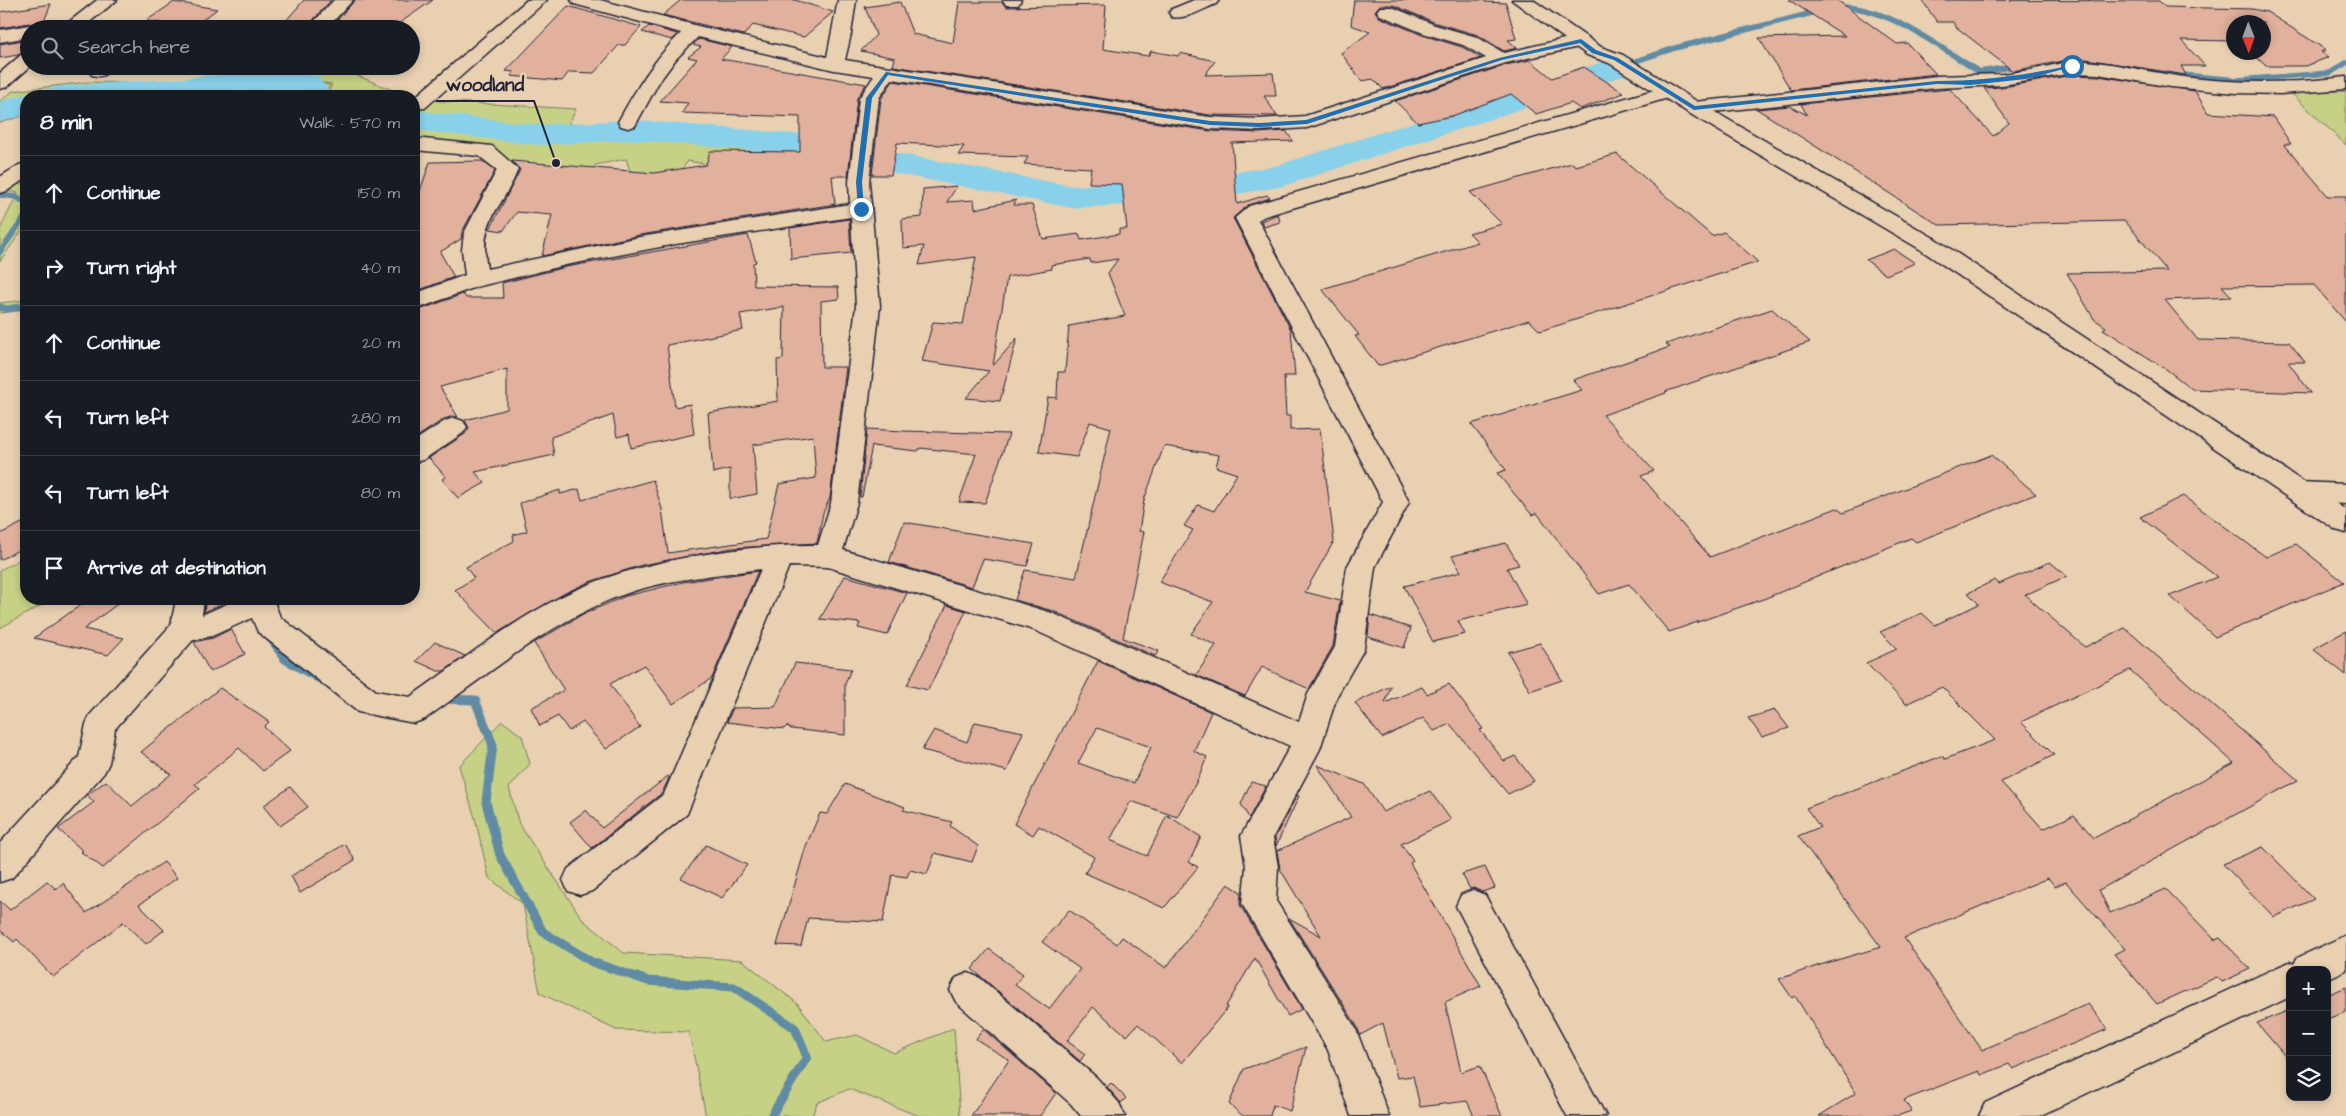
<!DOCTYPE html>
<meta charset="utf-8">
<style>
body{margin:0;font-family:"Architects Daughter",sans-serif;background:#242831;color:#f1f3f6}
.controls{position:absolute;right:15px;bottom:15px;display:grid;overflow:hidden;border-radius:10px;box-shadow:0 2px 8px #0003}
.controls button{width:45px;height:45px;display:grid;place-items:center;padding:0;border:0;border-bottom:1px solid #363941;background:#171b24;color:#f1f3f6;font:25px sans-serif}
.compass{position:absolute;left:2226px;top:15px;width:45px;height:45px;border-radius:50%;background:#171b24;box-shadow:0 2px 8px #0003;rotate:179deg}
.stop{position:absolute;width:15px;height:15px;margin:-11px;border:4px solid #1f6fb2;border-radius:50%;background:#fff}
.stop.end{background:#1f6fb2;border-color:#fff;box-shadow:0 1px 5px #0008}
.list{margin:0;padding:0;list-style:none}
h2{display:flex;justify-content:space-between;align-items:center;height:65px;margin:0;padding:0 20px;font-size:21px}
h2 small{font-size:16px;font-weight:400;color:#9ea1a6}
.list li{display:grid;grid-template-columns:32px 1fr auto;gap:15px;align-items:center;box-sizing:border-box;height:75px;padding:0 20px;border-top:1px solid #363941}
.list b{display:block;font-size:19px;white-space:nowrap}
.list em{font-size:16px;font-style:normal;color:#9ea1a6}
.icon{flex:none;width:28px;height:28px;fill:none;stroke:currentColor;stroke-width:2;stroke-linecap:round;stroke-linejoin:round}
.map{position:relative;flex:none;width:2346px;height:1116px;overflow:hidden}
.search{position:absolute;background:#171b24;box-shadow:0 2px 8px #0003;left:20px;top:20px;width:400px;height:55px;display:flex;align-items:center;gap:12px;box-sizing:border-box;padding:0 18px;border-radius:28px;color:#9ea1a6;font-size:19px}
.panel{position:absolute;background:#171b24;box-shadow:0 2px 8px #0003;left:20px;top:90px;width:400px;height:515px;border-radius:20px}
.map>svg:first-child{display:block}
.green{fill:#c6d185;stroke:#747a60}
.lines{fill:none;stroke-linecap:round;stroke-linejoin:round}
.stream-far2{stroke:#608ba4;stroke-width:5.5}
.stream-far1{stroke:#608ba4;stroke-width:7}
.stream{stroke:#608ba4;stroke-width:9}
.river{fill:#89d1ea;fill-rule:evenodd}
.building{fill:#e2b19d;stroke:#22223b;fill-rule:evenodd}
.minor-casing{stroke:#22223b;stroke-width:3}
.major-casing{stroke:#22223b;stroke-width:3}
.minor{fill:#e8d0b1;fill-rule:evenodd}
.major{fill:#e8d0b1;fill-rule:evenodd}
.route{fill:#1f6fb2}
.leader{fill:none;stroke:#22223b;stroke-width:2}
.callout-dot{fill:#22223b;stroke:#e8d0b1;stroke-width:2}
.callout-label{font-size:19px;text-anchor:middle;font-weight:bold;fill:#22223b;stroke:#e8d0b1;stroke-width:5;stroke-linejoin:round;paint-order:stroke}
</style>
<div class="map">
<svg width="2346" height="1116" viewBox="0 0 2346 1116">
<rect width="100%" height="100%" fill="#e8d0b1"/>
<filter id="ink" filterUnits="userSpaceOnUse"><feTurbulence type="fractalNoise" baseFrequency=".02" numOctaves="2"/><feDisplacementMap in="SourceGraphic" scale="10" xChannelSelector="R" yChannelSelector="G"/><feConvolveMatrix kernelMatrix="1 2 1 2 8 2 1 2 1" color-interpolation-filters="sRGB"/></filter>
<g filter="url(#ink)">
<g class="green">
<polygon points="282,66 306,66 346,71 407,96 327,96 332,84 288,77 244,94 173,90 148,96 26,96 26,115 0,123 0,101 13,91 87,82 151,83 220,78"/>
<polygon points="287,79 330,85 324,96 152,96 166,93 244,95"/>
<polygon points="2346,91 2346,145 2290,92"/>
<polygon points="414,97 437,101 576,109 565,132 505,131 466,117 414,120"/>
<polygon points="414,122 541,137 664,137 676,135 737,144 763,142 799,145 803,161 711,165 688,161 673,181 630,171 626,159 595,165 595,178 519,176 507,180 488,151 414,142"/>
<polygon points="0,180 26,185 26,225 0,261 0,229 18,193 0,190"/>
<polygon points="26,300 26,310 0,313 0,303"/>
<polygon points="19,560 26,566 26,599 53,599 0,628 0,570"/>
<polygon points="502,721 522,736 530,764 509,788 519,824 583,920 624,953 742,960 798,1004 826,1042 857,1035 894,1053 954,1028 960,1116 919,1116 849,1089 817,1103 812,1116 706,1116 689,1032 616,1030 540,993 523,904 489,878 475,818 459,766"/>
</g>
<g class="lines">
<g class="stream-far2">
<path d="M1836 8C1878 0 1944 50 1979 72L2017 66"/>
<polyline points="2053,60 2084,62"/>
<polyline points="2095,63 2115,64 2171,74 2238,80 2330,73 2346,63"/>
<polyline points="1615,68 1675,48 1820,11"/>
<polyline points="0,195 16,197 26,203"/>
<polyline points="0,252 26,215"/>
</g>
<g class="stream-far1">
<polyline points="0,307 7,309 26,306"/>
<polyline points="270,639 279,651"/>
</g>
<g class="stream">
<polyline points="278,649 285,659 318,678"/>
<polyline points="443,699 475,700 493,745 486,802 500,855 543,932 592,962 648,981 734,987 795,1028 807,1057 771,1116"/>
</g>
<g class="river">
<polygon points="1615,58 1626,61 1631,68 1626,75 1280,187 1191,201 1072,208 883,171 838,158 634,140 538,145 414,130 414,110 538,125 634,120 841,138 889,152 1072,186 1191,179 1275,166"/>
<polygon points="267,69 318,76 332,96 300,96 297,92 267,89 198,96 43,96 47,89 59,86 184,78"/>
<polygon points="26,94 35,96 26,96 26,115 0,122 0,101"/>
</g>
</g>
<g class="building">
<polygon points="304,0 331,0 307,27 284,23"/>
<polygon points="355,0 433,0 391,29 331,27"/>
<polygon points="681,0 795,0 833,12 804,37 753,25 744,35 663,15"/>
<polygon points="1354,0 1485,0 1485,2 1506,3 1516,39 1508,40 1517,48 1504,51 1478,35 1436,23 1393,5 1380,5 1375,11 1379,17 1422,35 1462,47 1481,58 1383,89 1373,79 1362,81 1341,53 1370,32 1351,25"/>
<polygon points="1789,0 1837,0 1897,44 1907,43 1936,74 1791,90 1759,38 1845,36"/>
<polygon points="1922,0 2159,1 2165,7 2252,9 2267,12 2326,50 2321,52 2329,57 2306,66 2266,66 2251,52 2264,52 2264,22 2234,22 2234,41 2181,40 2205,66 2181,66 2186,75 2086,59 2067,60 2013,71 1956,27 1953,22 1937,22"/>
<polygon points="174,2 217,9 193,27 146,21"/>
<polygon points="900,2 913,34 953,43 959,2 1002,2 1006,7 1106,5 1103,49 1148,56 1151,51 1178,56 1180,53 1215,61 1205,75 1273,73 1276,96 1264,96 1277,116 1210,115 893,66 895,58 861,51 876,35 865,7"/>
<polygon points="51,4 42,26 37,27 29,23 0,28 0,12"/>
<polygon points="568,6 641,27 625,45 619,45 594,73 569,72 562,81 511,76 514,72 506,71"/>
<polygon points="649,26 677,34 672,40 642,32"/>
<polygon points="29,39 29,50 18,55 0,58 0,44"/>
<polygon points="699,39 732,47 721,59 866,84 857,98 848,176 832,176 835,204 640,235 542,256 552,215 517,212 503,231 490,229 520,170 512,161 654,173 706,165 710,151 800,152 800,117 682,113 688,103 660,101 697,59 688,57 701,47 693,45"/>
<polygon points="1530,60 1552,78 1584,67 1624,93 1580,109 1571,103 1536,114 1511,94 1452,116 1418,123 1395,101 1506,65"/>
<polygon points="2073,75 2098,76 2195,91 2208,113 2273,117 2291,144 2284,144 2328,196 2346,196 2346,322 2314,285 2222,286 2232,297 2165,300 2198,340 2289,342 2305,362 2288,362 2311,393 2192,389 2166,369 2103,329 2106,327 2094,319 2067,273 2167,271 2125,221 1939,225 1757,109 1790,106 1807,115 1801,104 1950,89 1993,136 2009,123 1984,88 2003,87"/>
<polygon points="893,81 1210,131 1259,133 1286,131 1293,141 1232,143 1237,204 1267,195 1270,198 1248,205 1233,218 1291,330 1295,376 1284,376 1286,416 1290,416 1290,430 1320,429 1334,541 1305,592 1340,601 1333,646 1309,689 1262,667 1245,696 1196,675 1216,645 1191,634 1213,602 1159,582 1193,530 1184,526 1198,505 1214,511 1237,474 1216,467 1219,455 1164,446 1144,500 1139,531 1144,532 1123,638 1159,651 1155,656 1053,611 1015,600 1025,570 1076,578 1111,428 1090,422 1077,457 1039,452 1048,397 1057,398 1058,372 1065,372 1069,326 1125,316 1108,273 1118,259 1091,263 1090,259 1051,265 1052,269 1007,277 993,366 1017,338 1000,401 966,398 989,371 922,361 933,322 963,324 976,257 919,265 924,246 903,248 902,219 922,217 923,189 957,186 947,202 974,200 975,209 1016,200 1014,205 1032,205 1043,239 1079,234 1081,240 1119,234 1119,229 1127,229 1122,184 1089,183 1091,168 1024,164 1028,157 958,155 964,146 897,143 891,175 872,175 881,99"/>
<polygon points="1617,154 1712,236 1724,232 1758,262 1540,331 1529,320 1378,366 1355,336 1359,335 1322,289 1478,242 1469,233 1502,224 1470,192 1572,163 1576,166"/>
<polygon points="482,161 495,171 462,232 461,239 440,252 454,277 414,292 414,208 430,162"/>
<polygon points="1278,214 1280,222 1264,227 1261,221"/>
<polygon points="849,219 851,253 791,259 790,228"/>
<polygon points="748,235 756,262 753,263 754,286 838,287 839,299 821,301 822,367 846,367 830,498 823,513 817,543 732,548 642,565 589,582 565,593 497,633 455,590 474,578 466,567 514,541 513,535 527,531 520,503 560,490 560,494 579,489 582,500 653,480 662,509 668,553 766,539 779,484 816,478 813,436 753,445 757,494 730,499 730,469 713,473 708,413 778,401 777,360 783,359 784,307 740,314 743,330 667,345 675,407 690,404 694,434 631,448 629,434 617,437 613,415 551,437 554,455 475,472 485,483 458,498 442,479 446,477 429,458 465,434 469,428 465,420 507,409 507,369 440,387 458,417 453,416 444,419 414,439 414,312 463,294 466,298 503,298 502,283 566,267"/>
<polygon points="1894,249 1915,263 1886,275 1866,260"/>
<polygon points="1772,309 1810,342 1665,392 1666,393 1603,415 1654,471 1641,476 1710,557 1837,508 1843,513 1991,455 2036,494 1916,542 1911,538 1766,598 1669,632 1629,584 1599,594 1537,513 1532,515 1497,473 1506,470 1471,424 1582,390 1573,380 1670,347 1666,344"/>
<polygon points="867,429 904,431 1009,434 985,503 959,502 976,454 920,448 918,451 872,446 862,497 860,497"/>
<polygon points="2183,496 2266,557 2296,544 2344,582 2215,637 2170,596 2217,577 2140,517"/>
<polygon points="26,521 26,546 0,560 0,534"/>
<polygon points="904,522 1034,544 1027,566 983,559 972,587 889,562"/>
<polygon points="1506,543 1519,565 1507,568 1527,605 1458,621 1465,634 1433,642 1404,586 1461,572 1452,556"/>
<path d="M2050 562 2067 576 2025 595 2085 647 2125 628 2298 780 2099 890 2110 913 2166 889 2215 940 2220 938 2250 969 2222 982 2217 977 2157 1004 2114 954 2125 949 2066 882 2055 886 2048 878 1904 938 1982 1050 2088 1004 2108 1029 2013 1069 2009 1064 1981 1075 1979 1071 1904 1100 1911 1111 1897 1116H1819L1856 1093 1795 996 1792 998 1779 979 1820 965 1881 947 1798 836 1820 827 1806 808 1942 756 1945 759 1995 740 1942 687 1906 704 1866 663 1897 649 1880 632 1922 613 1935 625 1979 604 1968 593 1995 580 1999 584ZM2130 670 2234 763 2094 838 2074 815 2043 829 2001 782 2054 755 2021 722Z"/>
<polygon points="758,571 712,678 673,704 644,665 610,684 640,727 606,749 583,722 569,731 558,716 540,726 531,708 564,690 534,643 583,614 626,596 683,582"/>
<polygon points="845,576 907,593 887,635 858,628 860,623 820,619"/>
<polygon points="89,599 124,599 84,629 124,638 108,655 34,638"/>
<polygon points="206,599 224,599 224,603 204,612"/>
<polygon points="947,605 966,611 928,690 907,685"/>
<polygon points="1370,615 1411,628 1404,648 1368,637"/>
<polygon points="231,629 245,654 210,672 194,642 213,638"/>
<polygon points="2346,631 2346,675 2313,649"/>
<polygon points="435,642 465,656 444,671 438,671 416,661"/>
<polygon points="1540,643 1562,680 1530,691 1508,652"/>
<path d="M1098 661 1211 712 1194 751 1207 757 1197 781 1177 817 1131 801 1110 840 1147 856 1167 815 1201 837 1189 862 1198 867 1164 908 1085 873 1094 857 1039 826 1033 835 1014 824ZM1097 728 1151 747 1134 783 1078 763Z"/>
<polygon points="795,663 851,669 845,684 845,735 791,729 787,726 784,729 727,722 733,708 775,707"/>
<polygon points="1449,684 1483,729 1480,730 1504,761 1515,756 1534,781 1508,794 1450,724 1434,731 1423,718 1382,738 1355,703 1391,686 1385,703 1422,687 1427,694"/>
<polygon points="220,688 269,722 264,727 290,751 263,771 239,748 195,784 200,788 103,868 81,852 83,851 58,829 94,802 87,795 106,781 132,806 171,774 141,752"/>
<polygon points="1775,710 1789,728 1762,737 1748,718"/>
<polygon points="975,722 1023,732 1007,771 922,750 934,730 967,742"/>
<polygon points="1317,765 1364,784 1383,812 1430,791 1451,820 1401,844 1413,861 1410,863 1481,986 1445,1002 1461,1072 1480,1066 1502,1116 1474,1116 1467,1101 1420,1107 1413,1076 1397,1078 1383,1023 1360,1035 1357,1026 1289,918 1321,936 1280,869 1277,851 1351,817"/>
<polygon points="668,776 669,778 662,793 592,848 570,822 586,810 602,828"/>
<polygon points="1251,782 1266,786 1249,818 1241,804"/>
<polygon points="845,784 905,807 903,810 952,822 950,826 978,846 972,862 935,853 927,874 910,870 907,877 892,875 883,922 808,918 801,946 777,945 806,846 820,813 827,814"/>
<polygon points="290,787 308,807 280,826 263,806"/>
<polygon points="1297,795 1299,796 1276,846 1275,837"/>
<polygon points="345,844 355,860 300,893 291,876"/>
<polygon points="706,845 747,865 722,898 681,878"/>
<polygon points="2263,847 2314,899 2274,917 2223,864"/>
<polygon points="164,862 177,878 139,905 164,930 146,944 123,922 53,977 17,939 14,942 0,930 0,901 10,910 47,881 56,889 63,883 86,913"/>
<polygon points="1485,867 1495,888 1482,892 1474,888 1470,889 1462,874"/>
<polygon points="1228,884 1241,892 1240,905 1302,1009 1288,1016 1255,958 1226,1006 1228,1007 1182,1063 1138,1024 1127,1036 1093,1007 1067,1041 1085,1054 1080,1061 972,969 989,949 1023,974 1015,985 1049,1009 1080,969 1042,942 1069,910 1117,944 1122,937 1166,968"/>
<polygon points="2346,987 2346,1012 2327,1019 2327,995"/>
<polygon points="2290,1010 2290,1062 2257,1023"/>
<polygon points="983,1029 1056,1093 1040,1116 971,1116 1009,1060 976,1039"/>
<polygon points="1306,1047 1290,1111 1273,1105 1270,1116 1243,1116 1229,1104 1244,1069"/>
<polygon points="1111,1083 1126,1098 1121,1103 1107,1087"/>
</g>
<g class="lines">
<g class="minor-casing">
<g id="minor">
<polygon points="97,0 117,0 81,29 60,29"/>
<polygon points="334,0 353,0 326,29 307,29"/>
<polygon points="527,0 547,0 425,108 414,109 414,98"/>
<path d="M571 0H600L698 26 827 57 838 0H856L851 34 845 60 1210 117 1259 119 1305 116 1486 58 1463 45 1423 33 1380 15 1377 11 1380 7H1392L1435 25 1477 37 1504 53 1581 35 1588 37 1590 41 1588 45 1506 63 1307 128 1259 131 1210 129 892 79 879 98 869 182 880 306 857 503 843 550 1052 613 1299 722 1308 694 1335 647 1347 567 1383 502 1235 218 1249 206 1661 88 1668 86 1675 88 1678 92 1675 96 1265 216 1258 220 1409 502 1375 567 1364 649 1337 696 1320 749 1273 837 1278 867 1276 901 1355 1027 1389 1116H1351L1328 1050 1242 904 1246 867 1241 836 1290 746 1034 630 828 567 789 566 687 814 592 891 580 895 568 891 563 880 568 869 664 794 761 569C710 576 654 580 607 601 541 629 483 678 425 719L414 723 358 712 258 632 252 618 212 636 193 640 115 729 109 763 104 773 12 878 0 882V843L79 757 86 724 90 715 171 625 176 599H204L202 615 238 599H273L280 617 376 691 410 697C466 658 526 609 590 584 653 559 750 544 818 545L831 503 856 306 851 217 676 244 566 265 476 287 414 310V294L465 275 462 250 464 233 497 170 479 156 414 150V138L492 146 518 169C502 211 478 218 487 269L640 237 850 204 849 182 859 98 874 76 834 70 698 37 676 59 659 82 635 126 628 128 621 126 618 122C636 89 654 59 681 33L574 4Z"/>
<polygon points="1003,0 1021,0 1018,5 1006,5"/>
<path d="M1194 0H1219L1216 4C1203 9 1186 20 1172 17L1169 13 1172 9Z"/>
<polygon points="29,25 37,29 29,29 29,37 0,42 0,30"/>
<polygon points="29,52 29,66 31,66 7,87 0,89 0,73 22,54"/>
<path d="M2086 61C2122 64 2156 74 2192 78 2243 84 2295 83 2346 77V89L2280 94 2236 93 2171 87 2098 74 2073 73 2003 85 1937 88 1694 114 1687 112 1684 108 1687 104 1694 102 1937 76 2003 74 2031 70 2067 62Z"/>
<path d="M93 66H112C106 75 103 78 92 75L89 71Z"/>
<polygon points="26,163 26,178 7,191 0,193 0,177 19,165"/>
<polygon points="454,418 463,421 467,427 463,433 423,460 414,462 414,441 445,421"/>
<polygon points="2299,482 2346,484 2346,504 2299,502 2290,499 2286,492 2290,485"/>
<polygon points="1473,890 1485,895 1606,1116 1567,1116 1456,906 1461,895"/>
<polygon points="2346,935 2346,970 2327,979 2327,970 2290,970 2290,997 2039,1116 1979,1116 1985,1103 2278,967 2290,962 2294,964 2297,958"/>
<polygon points="968,973 980,978 1097,1078 1119,1103 1125,1116 1081,1116 1071,1104 956,1002 950,990 956,978"/>
</g>
</g>
<g class="major-casing">
<polygon id="major" points="1512,0 1533,0 1601,47 1623,55 1701,104 1934,238 2346,510 2346,533 2336,530 1918,248 1687,112 1609,63 1587,55"/>
</g>
<use href="#minor" class="minor"/>
<use href="#major" class="major"/>
</g>
</g>
<path class="route" d="M1581 39 1596 50 1618 58 1695 106 1937 81C1984 81 2027 75 2072 65L2075 66 2026 79 1970 85 1937 84 1694 110 1614 60 1592 53 1580 43 1502 60 1307 124 1259 127 1210 125 888 75 872 98 862 182 864 209 861 211 858 209 856 182 866 98 886 72 1210 121 1259 123 1306 120 1499 58Z"/>
<path class="leader" d="M556 163L534 101H436"/>
<circle class="callout-dot" cx="556" cy="163" r="5"/>
<g class="callout-label">
<text x="485" y="91">woodland</text>
</g>
</svg>
<div class="controls">
<button>+</button>
<button>−</button>
<button><svg class="icon" aria-label="layers" viewBox="0 0 24 24"><path d="M12 4l9 5-9 5-9-5zM3 14l9 5 9-5"/></svg></button>
</div>
<svg class="compass" viewBox="-18 -18 36 36"><path d="M0-13l5 13h-10z" fill="#e53935"/><path d="M0 13l5-13h-10z" fill="#9ea1a6"/></svg>
<div class="stop" style="left:2072px;top:66px"></div>
<div class="stop end" style="left:861px;top:209px"></div>
<div class="search"><svg class="icon" aria-label="search" viewBox="0 0 24 24"><circle cx="10" cy="10" r="6"/><path d="M15 15l6 6"/></svg>Search here</div>
<section class="panel">
<h2>8 min<small>Walk · 570 m</small></h2>
<ul class="list">
<li><svg class="icon" aria-label="ahead" viewBox="0 0 24 24"><path d="M12 20V5M6 11l6-6 6 6"/></svg><div><b>Continue</b></div><em>150 m</em></li>
<li><svg class="icon" aria-label="right" viewBox="0 0 24 24"><path d="M7 20v-9h11M14 6l5 5-5 5"/></svg><div><b>Turn right</b></div><em>40 m</em></li>
<li><svg class="icon" aria-label="ahead" viewBox="0 0 24 24"><path d="M12 20V5M6 11l6-6 6 6"/></svg><div><b>Continue</b></div><em>20 m</em></li>
<li><svg class="icon" aria-label="left" viewBox="0 0 24 24"><path d="M17 20v-9H6M10 6l-5 5 5 5"/></svg><div><b>Turn left</b></div><em>280 m</em></li>
<li><svg class="icon" aria-label="left" viewBox="0 0 24 24"><path d="M17 20v-9H6M10 6l-5 5 5 5"/></svg><div><b>Turn left</b></div><em>80 m</em></li>
<li><svg class="icon" aria-label="arrive" viewBox="0 0 24 24"><path d="M6 21V4h12l-3 4 3 4H6"/></svg><div><b>Arrive at destination</b></div></li>
</ul>
</section>
</div>
